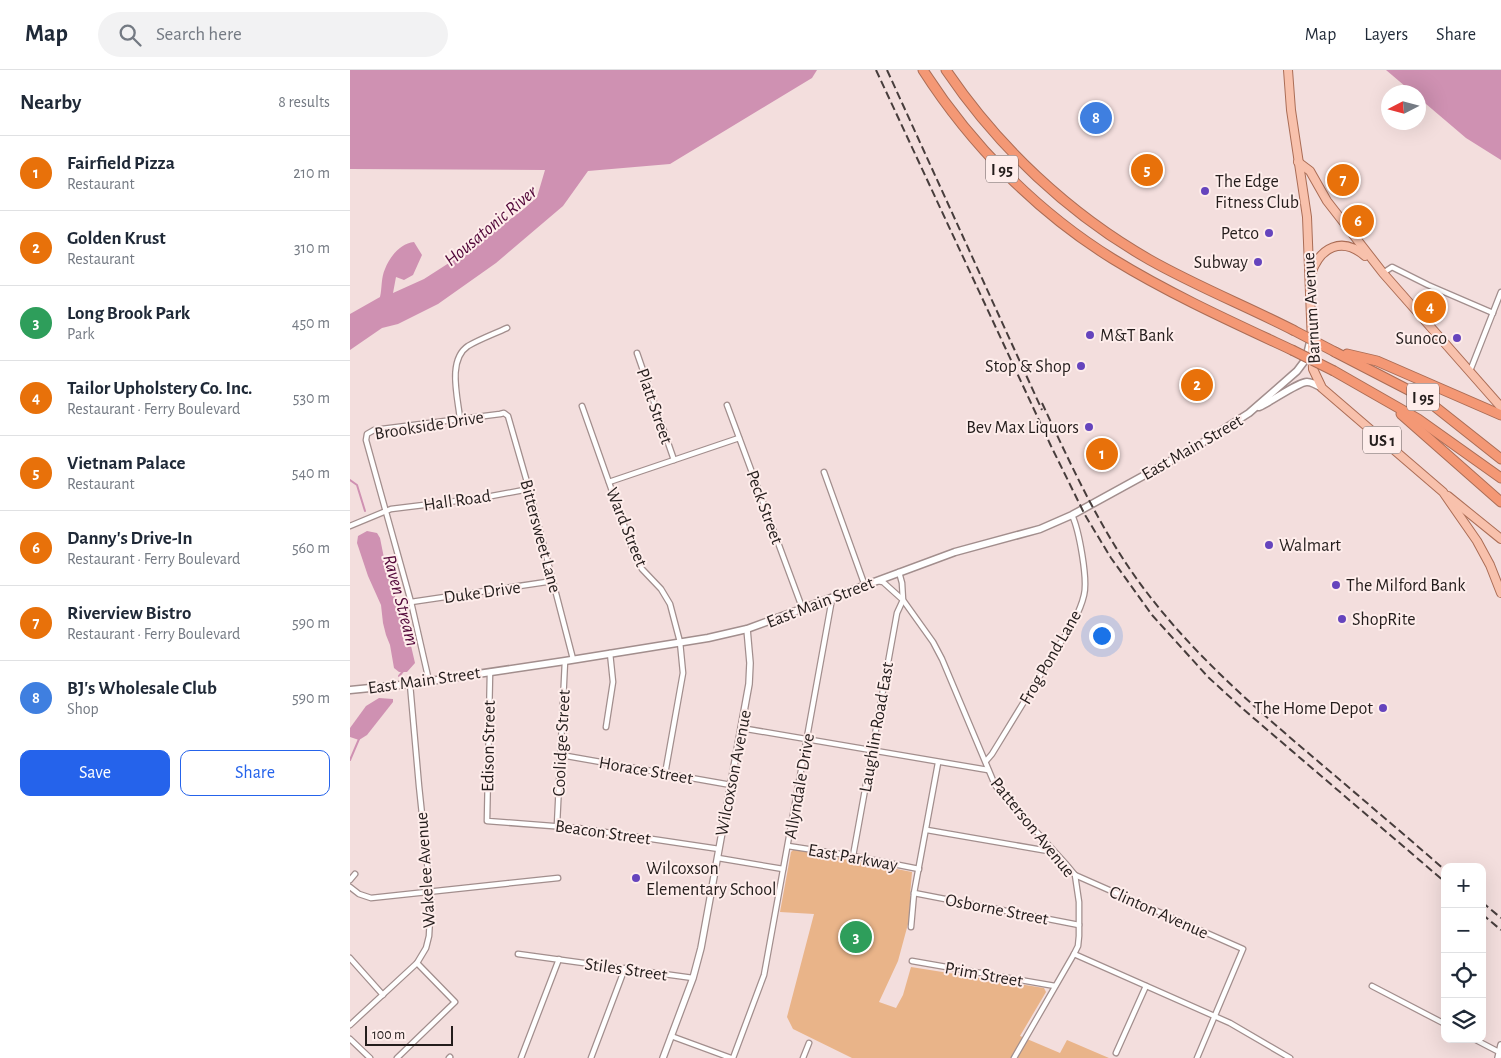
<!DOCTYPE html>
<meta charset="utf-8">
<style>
body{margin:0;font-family:"Alegreya Sans",sans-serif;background:#f2f2f3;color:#1f2937}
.controls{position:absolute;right:15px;bottom:15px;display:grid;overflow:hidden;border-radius:10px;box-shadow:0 5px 20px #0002}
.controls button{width:45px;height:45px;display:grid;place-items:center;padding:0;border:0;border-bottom:1px solid #e0e1e3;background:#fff;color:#1f2937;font:25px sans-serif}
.compass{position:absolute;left:1031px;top:15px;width:45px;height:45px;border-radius:50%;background:#fff;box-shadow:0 5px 20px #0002;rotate:264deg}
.scale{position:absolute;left:15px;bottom:12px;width:88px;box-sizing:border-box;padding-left:5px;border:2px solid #241d1c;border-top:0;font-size:14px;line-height:18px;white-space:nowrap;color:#241d1c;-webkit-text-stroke:4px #feedeb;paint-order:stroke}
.you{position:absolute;left:751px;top:565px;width:18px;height:18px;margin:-12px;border:4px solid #fff;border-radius:50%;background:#1a73e8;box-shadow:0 0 0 8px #1a73e833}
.badge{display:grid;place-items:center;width:32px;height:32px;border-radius:50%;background:#2563eb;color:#fff;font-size:16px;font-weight:700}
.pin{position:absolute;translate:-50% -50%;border:2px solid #fff;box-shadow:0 1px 5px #0006}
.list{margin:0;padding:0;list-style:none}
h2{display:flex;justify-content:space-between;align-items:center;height:65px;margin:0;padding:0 20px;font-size:21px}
h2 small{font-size:16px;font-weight:400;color:#747a83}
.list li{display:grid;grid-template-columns:32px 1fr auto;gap:15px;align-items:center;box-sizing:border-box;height:75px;padding:0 20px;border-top:1px solid #e0e1e3}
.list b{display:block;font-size:19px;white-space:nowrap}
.list p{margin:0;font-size:16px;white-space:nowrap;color:#747a83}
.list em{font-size:16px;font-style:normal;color:#747a83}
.actions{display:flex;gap:10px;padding:15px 20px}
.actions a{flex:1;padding:11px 0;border:1px solid #2563eb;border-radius:10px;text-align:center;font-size:18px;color:#2563eb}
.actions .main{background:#2563eb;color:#fff}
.icon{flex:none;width:28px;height:28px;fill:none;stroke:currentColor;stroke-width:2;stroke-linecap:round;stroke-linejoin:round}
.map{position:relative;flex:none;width:1151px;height:988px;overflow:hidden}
header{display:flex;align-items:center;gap:30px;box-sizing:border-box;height:70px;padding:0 25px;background:#fff;border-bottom:1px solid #e0e1e3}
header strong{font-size:24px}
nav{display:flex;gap:28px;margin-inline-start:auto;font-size:18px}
.search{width:350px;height:45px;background:#f2f2f3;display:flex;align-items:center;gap:12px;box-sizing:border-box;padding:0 18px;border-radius:28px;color:#747a83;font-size:19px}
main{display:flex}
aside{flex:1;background:#fff}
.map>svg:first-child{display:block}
.green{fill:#e9b489}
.water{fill:#cf91b2}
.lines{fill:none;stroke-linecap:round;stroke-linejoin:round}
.stream{stroke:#cf91b2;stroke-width:2}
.minor-casing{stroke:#a28e8d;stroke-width:7}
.tertiary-casing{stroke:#a28e8d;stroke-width:8}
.secondary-casing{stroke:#a28e8d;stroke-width:9}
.primary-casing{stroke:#ab6d56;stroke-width:10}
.motorway-casing{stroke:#ab6d56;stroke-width:11}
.minor{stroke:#fff;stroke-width:4.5}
.tertiary{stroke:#fff;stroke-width:5.5}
.secondary{stroke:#fff;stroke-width:6}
.primary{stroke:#f8c1ac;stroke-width:8}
.motorway{stroke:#f49875;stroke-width:9}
.rail{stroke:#473d3c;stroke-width:2;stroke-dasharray:8 4;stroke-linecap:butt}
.motorway-bridge-casing{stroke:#ab6d56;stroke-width:11;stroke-linecap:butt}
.motorway-bridge{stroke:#f49875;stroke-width:9}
.poi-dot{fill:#6544bd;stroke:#feedeb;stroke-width:2}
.labels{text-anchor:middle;stroke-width:4;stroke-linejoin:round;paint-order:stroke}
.shield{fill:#feedeb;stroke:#655b5a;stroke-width:1}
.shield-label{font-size:16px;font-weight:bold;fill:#241d1c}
.poi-label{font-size:18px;fill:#241d1c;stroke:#feedeb;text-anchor:start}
.street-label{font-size:18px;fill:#241d1c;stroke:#feedeb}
.water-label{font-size:19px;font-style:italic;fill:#520739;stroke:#feedeb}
</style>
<header>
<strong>Map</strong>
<div class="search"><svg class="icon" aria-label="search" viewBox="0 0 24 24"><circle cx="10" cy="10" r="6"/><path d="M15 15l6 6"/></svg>Search here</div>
<nav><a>Map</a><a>Layers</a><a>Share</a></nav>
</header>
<main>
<aside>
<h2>Nearby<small>8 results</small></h2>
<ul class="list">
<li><span class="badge" style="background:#e8710a">1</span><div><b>Fairfield Pizza</b><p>Restaurant</p></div><em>210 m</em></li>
<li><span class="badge" style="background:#e8710a">2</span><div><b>Golden Krust</b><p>Restaurant</p></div><em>310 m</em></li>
<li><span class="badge" style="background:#2e9e5b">3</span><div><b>Long Brook Park</b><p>Park</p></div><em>450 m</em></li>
<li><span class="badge" style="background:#e8710a">4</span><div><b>Tailor Upholstery Co. Inc.</b><p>Restaurant · Ferry Boulevard</p></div><em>530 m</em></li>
<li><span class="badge" style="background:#e8710a">5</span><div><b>Vietnam Palace</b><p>Restaurant</p></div><em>540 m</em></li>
<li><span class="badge" style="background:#e8710a">6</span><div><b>Danny's Drive-In</b><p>Restaurant · Ferry Boulevard</p></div><em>560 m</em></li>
<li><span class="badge" style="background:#e8710a">7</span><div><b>Riverview Bistro</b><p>Restaurant · Ferry Boulevard</p></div><em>590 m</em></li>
<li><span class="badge" style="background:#3f7fe0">8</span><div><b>BJ's Wholesale Club</b><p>Shop</p></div><em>590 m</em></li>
</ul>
<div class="actions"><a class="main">Save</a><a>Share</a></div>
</aside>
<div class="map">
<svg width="1151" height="988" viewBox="0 0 1151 988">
<rect width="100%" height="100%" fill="#f3dedd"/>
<polygon class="green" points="444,779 562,802 560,826 565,828 548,891 529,932 546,938 553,925 561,897 694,918 696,922 670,966 710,983 717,970 759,988 502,988 443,959 437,947 464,844 430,842 441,782"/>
<g class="water">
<path d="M0 0H467L462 8 320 94 238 101 213 136 146 193 88 234 48 254 32 258 0 280V244L30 227C32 219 31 207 35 199 40 186 51 173 64 172L72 185 63 205 54 210 46 207 43 223 74 209 127 175 175 138 187 127 195 100 0 99Z"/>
<polygon points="1036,0 1151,0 1151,90 1116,68 1069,28 1068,22 1062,22"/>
<polygon points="17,461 27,463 30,468 37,503 59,567 65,593 57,602 49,602 44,598 40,575 36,565 33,553 31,535 18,506 7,473 8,466"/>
<polygon points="29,628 43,629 43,632 17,665 9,670 0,667 0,658 16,636"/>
</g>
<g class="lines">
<g class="stream">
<polyline points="0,410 7,415 15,441"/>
<polyline points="49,606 54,600"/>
<polyline points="0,690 9,669"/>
</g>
<g class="minor-casing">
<g id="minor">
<polyline points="1033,203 1042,197 1078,215 1143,243"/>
<polyline points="287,283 324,390"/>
<polyline points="1120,301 1151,222"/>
<polyline points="377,335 453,540"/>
<polyline points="232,336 286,489 292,499 311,519 320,534 330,572 333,603 315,704"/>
<path d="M110 349C108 328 97 290 118 276 130 269 144 264 157 258"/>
<polyline points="474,402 515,516"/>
<polyline points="259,412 389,368"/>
<polyline points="0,456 41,439 131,428 179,419"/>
<polyline points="549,502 552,513 553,530 583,572 592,589 645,715 654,726 715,793 725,805 729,832 729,866 728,876 724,884 880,953 940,988"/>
<polyline points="61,532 203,511"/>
<polyline points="140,602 137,751 228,758 369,779"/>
<polyline points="79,611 61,532 16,370 17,364 24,360 150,344 154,343 158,346 179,419 223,589"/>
<polyline points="256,657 263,612 260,583"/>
<polyline points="391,658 638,700"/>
<polyline points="211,685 381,715"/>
<path d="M636 691 642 684C662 651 682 619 702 586 714 567 729 547 734 525 738 509 729 460 722 445"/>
<polyline points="207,755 215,591"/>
<polyline points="577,760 704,782"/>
<polyline points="438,776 503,786 569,799"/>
<polyline points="503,786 547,543 553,530 533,512 527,511"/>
<polyline points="368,788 433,799"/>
<polyline points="725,805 893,879 847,988"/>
<polyline points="0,810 5,804"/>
<polyline points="0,817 9,824 21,828 208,808"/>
<polyline points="564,823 729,855"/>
<polyline points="561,857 564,823 588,693"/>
<polyline points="168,884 343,908"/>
<polyline points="0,888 33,925"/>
<polyline points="562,891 705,916"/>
<polyline points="1022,916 1095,954"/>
<polyline points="0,955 67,893 76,878 79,866 81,830 69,716 60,614"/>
<polyline points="321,966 381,988"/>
<polyline points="0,969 20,988"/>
<polyline points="1124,969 1149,982"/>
<polyline points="766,983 796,916"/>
<polyline points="47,988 105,932 67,893"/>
<polyline points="99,988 100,987"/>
<polyline points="171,988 209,889"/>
<polyline points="241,988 275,898"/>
<polyline points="383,988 414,905 482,529"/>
<polyline points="453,988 459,973"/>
<polyline points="664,988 724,884"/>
</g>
</g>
<g class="tertiary-casing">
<g id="tertiary">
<polyline points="313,988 343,908 351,878 399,614 400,593 397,559"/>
<polyline points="1148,988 1151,975"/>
</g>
</g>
<g class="secondary-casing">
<g id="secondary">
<path d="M909 337C921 332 948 312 957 312 962 312 967 315 972 318"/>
<polyline points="0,620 60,614 215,591 358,568 397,559 605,482 690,459 722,445 844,378 899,343 947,301 956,289 960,272"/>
</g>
</g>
<g class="primary-casing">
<g id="primary">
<polyline points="938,0 941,40 957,147 963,299 972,318 1093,422 1127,471 1140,495 1151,523"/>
<polyline points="948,92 960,101 977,131 1033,203 1151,337"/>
<path d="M961 204C970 177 992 166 1015 186"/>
<polyline points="1098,426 1151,469"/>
</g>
</g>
<g class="motorway-casing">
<g id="motorway">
<path d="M573 0C621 75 687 142 763 189 820 224 882 252 942 280"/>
<path d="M596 0C648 77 719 144 800 190 846 216 896 236 943 260"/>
<polyline points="985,282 1074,328 1151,389"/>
<polyline points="997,284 1027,291 1151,345"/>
<polyline points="984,301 1068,349 1151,408"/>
<polyline points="1051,344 1151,432"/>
</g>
</g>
<use href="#minor" class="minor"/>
<use href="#tertiary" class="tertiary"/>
<use href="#secondary" class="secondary"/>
<use href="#primary" class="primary"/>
<use href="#motorway" class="motorway"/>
<g class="rail">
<polyline points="526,0 701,376 735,445 761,488 802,545 858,607 893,639 1095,812"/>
<polyline points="537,0 692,340"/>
<path d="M692 333C721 395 749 457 789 512 837 578 896 630 957 682 1003 721 1049 760 1095 800"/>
<polyline points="1132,832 1151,848"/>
<polyline points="1132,844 1151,860"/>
</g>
<g class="motorway-bridge-casing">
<g id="motorway-bridge">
<polyline points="943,260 985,282"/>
<polyline points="942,280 984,301"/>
</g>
</g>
<use href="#motorway-bridge" class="motorway-bridge"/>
</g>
<g class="poi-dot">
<circle cx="855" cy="121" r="5"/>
<circle cx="919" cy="163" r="5"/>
<circle cx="908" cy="192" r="5"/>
<circle cx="740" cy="265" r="5"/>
<circle cx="1107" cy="268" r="5"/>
<circle cx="731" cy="296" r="5"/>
<circle cx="739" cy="357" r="5"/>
<circle cx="919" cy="475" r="5"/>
<circle cx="986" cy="515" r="5"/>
<circle cx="992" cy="549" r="5"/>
<circle cx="1033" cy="638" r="5"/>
<circle cx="286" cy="808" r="5"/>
</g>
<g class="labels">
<g class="shield">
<rect x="636" y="85.5" width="32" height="27" rx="4"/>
<rect x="1057" y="313.5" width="32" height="27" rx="4"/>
<rect x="1013" y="356.5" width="38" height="27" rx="4"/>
</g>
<g class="shield-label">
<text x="652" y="105">I 95</text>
<text x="1073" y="333">I 95</text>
<text x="1032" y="376">US 1</text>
</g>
<g class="poi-label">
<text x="865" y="117">The Edge<tspan x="865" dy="21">Fitness Club</tspan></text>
<text x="909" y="169" text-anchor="end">Petco</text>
<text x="898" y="198" text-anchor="end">Subway</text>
<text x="750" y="271">M&amp;T Bank</text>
<text x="1097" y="274" text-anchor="end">Sunoco</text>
<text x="721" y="302" text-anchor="end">Stop &amp; Shop</text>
<text x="729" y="363" text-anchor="end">Bev Max Liquors</text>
<text x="929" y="481">Walmart</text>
<text x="996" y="521">The Milford Bank</text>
<text x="1002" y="555">ShopRite</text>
<text x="1023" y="644" text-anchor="end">The Home Depot</text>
<text x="296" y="804">Wilcoxson<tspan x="296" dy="21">Elementary School</tspan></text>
</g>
<g class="street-label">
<text transform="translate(961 238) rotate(-93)" y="6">Barnum Avenue</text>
<text transform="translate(305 336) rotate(71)" y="6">Platt Street</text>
<text transform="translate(79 355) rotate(-9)" y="6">Brookside Drive</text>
<text transform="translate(842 377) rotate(-30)" y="6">East Main Street</text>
<text transform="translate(107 430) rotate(-8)" y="6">Hall Road</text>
<text transform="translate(415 437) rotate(70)" y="6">Peck Street</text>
<text transform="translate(277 457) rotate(68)" y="6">Ward Street</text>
<text transform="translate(191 466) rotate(75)" y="6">Bittersweet Lane</text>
<text transform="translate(132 522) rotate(-8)" y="6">Duke Drive</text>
<text transform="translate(470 532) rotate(-21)" y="6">East Main Street</text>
<text transform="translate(700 587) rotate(-60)" y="6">Frog Pond Lane</text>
<text transform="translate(74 610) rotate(-8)" y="6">East Main Street</text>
<text transform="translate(526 657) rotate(-80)" y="6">Laughlin Road East</text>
<text transform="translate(211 673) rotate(-87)" y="6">Coolidge Street</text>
<text transform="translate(138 676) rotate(-89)" y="6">Edison Street</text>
<text transform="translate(296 700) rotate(10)" y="6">Horace Street</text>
<text transform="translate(383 703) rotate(-79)" y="6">Wilcoxson Avenue</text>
<text transform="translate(449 716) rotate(-80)" y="6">Allyndale Drive</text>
<text transform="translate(683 757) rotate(51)" y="6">Patterson Avenue</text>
<text transform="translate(253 762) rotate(8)" y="6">Beacon Street</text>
<text transform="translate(503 787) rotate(10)" y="6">East Parkway</text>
<text transform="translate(75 800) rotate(-94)" y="6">Wakelee Avenue</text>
<text transform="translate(647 839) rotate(11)" y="6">Osborne Street</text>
<text transform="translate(809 842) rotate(24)" y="6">Clinton Avenue</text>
<text transform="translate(276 899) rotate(8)" y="6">Stiles Street</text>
<text transform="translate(634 904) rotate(10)" y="6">Prim Street</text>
</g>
<g class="water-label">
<text transform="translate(140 155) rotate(-40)" y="7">Housatonic River</text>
<text transform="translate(52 530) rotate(75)" y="7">Raven Stream</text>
</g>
</g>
</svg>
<div class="controls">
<button>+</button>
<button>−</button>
<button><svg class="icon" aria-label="locate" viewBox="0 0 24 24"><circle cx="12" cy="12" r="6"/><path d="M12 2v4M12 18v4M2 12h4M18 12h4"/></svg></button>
<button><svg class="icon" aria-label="layers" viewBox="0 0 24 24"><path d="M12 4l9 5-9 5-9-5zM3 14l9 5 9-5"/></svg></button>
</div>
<svg class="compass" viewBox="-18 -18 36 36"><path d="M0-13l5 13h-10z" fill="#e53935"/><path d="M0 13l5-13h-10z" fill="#747a83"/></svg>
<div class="scale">100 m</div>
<div class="you"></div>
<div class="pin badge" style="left:752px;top:384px;background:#e8710a">1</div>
<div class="pin badge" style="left:847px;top:315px;background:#e8710a">2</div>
<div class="pin badge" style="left:506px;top:867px;background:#2e9e5b">3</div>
<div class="pin badge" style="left:1080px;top:237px;background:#e8710a">4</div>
<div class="pin badge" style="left:797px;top:100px;background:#e8710a">5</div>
<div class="pin badge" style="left:1008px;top:151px;background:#e8710a">6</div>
<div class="pin badge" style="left:993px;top:110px;background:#e8710a">7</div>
<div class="pin badge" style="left:746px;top:48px;background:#3f7fe0">8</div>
</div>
</main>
